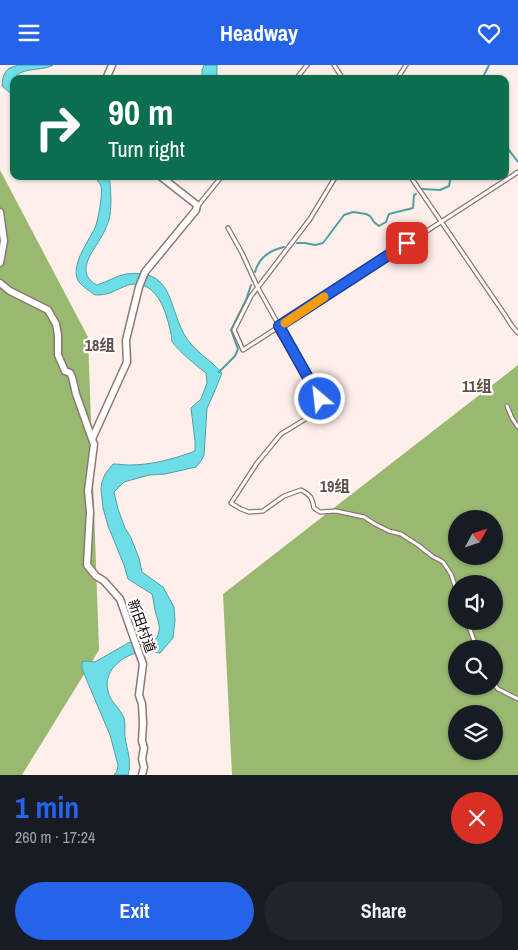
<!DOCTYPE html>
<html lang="en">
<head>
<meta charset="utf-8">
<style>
  body { margin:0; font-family:"Archivo Narrow","Noto Sans SC",sans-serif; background:#20242c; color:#f1f3f6; height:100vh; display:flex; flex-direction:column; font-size:19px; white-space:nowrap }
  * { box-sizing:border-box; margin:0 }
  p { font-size:16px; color:#9ea1a6 }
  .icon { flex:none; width:28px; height:28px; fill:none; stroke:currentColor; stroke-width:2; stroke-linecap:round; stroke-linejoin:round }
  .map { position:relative; height:710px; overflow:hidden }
  .details { display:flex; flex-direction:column; background:#171b24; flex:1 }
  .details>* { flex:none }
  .banner { position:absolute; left:10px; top:10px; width:499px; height:105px; border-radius:10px; box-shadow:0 1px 4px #0004; background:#0b6e4f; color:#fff; overflow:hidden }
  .needle { width:32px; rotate:50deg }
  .buttons { position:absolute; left:448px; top:445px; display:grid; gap:10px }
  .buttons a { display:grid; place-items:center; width:55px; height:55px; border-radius:50%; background:#171b24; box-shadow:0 1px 4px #0004; font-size:25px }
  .pin { position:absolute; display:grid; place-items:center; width:42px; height:42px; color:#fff; margin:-21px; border-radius:10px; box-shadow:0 2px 8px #0006 }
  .me { position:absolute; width:55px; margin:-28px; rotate:332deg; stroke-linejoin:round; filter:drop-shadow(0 0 4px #0008) }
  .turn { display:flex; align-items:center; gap:18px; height:105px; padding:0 15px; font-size:22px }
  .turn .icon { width:65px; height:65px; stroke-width:2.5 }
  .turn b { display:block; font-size:35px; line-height:42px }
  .round { display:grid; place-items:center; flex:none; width:52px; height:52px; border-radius:26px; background:#20242c }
  .overview { display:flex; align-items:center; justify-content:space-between; height:85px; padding:0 15px }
  h1 { font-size:30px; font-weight:700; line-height:38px; color:#2563eb }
  .primary-button { display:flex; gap:10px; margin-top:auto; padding:10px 15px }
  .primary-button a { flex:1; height:58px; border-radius:30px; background:#2563eb; color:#fff; font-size:20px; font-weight:700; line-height:58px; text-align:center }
  .primary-button a+a { background:#20242c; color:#f1f3f6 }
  header { display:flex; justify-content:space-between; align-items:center; height:65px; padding:0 15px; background:#2563eb; color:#fff; font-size:22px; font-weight:700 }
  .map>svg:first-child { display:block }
  .forest { fill:#99b971; fill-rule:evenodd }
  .water { fill:#6ddee8; stroke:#519ea4 }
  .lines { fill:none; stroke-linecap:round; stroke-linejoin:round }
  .stream { stroke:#519ea4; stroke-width:2 }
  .lane-casing { stroke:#8d776f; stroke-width:5.5 }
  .street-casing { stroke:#8d776f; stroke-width:9 }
  .lane { stroke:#fff; stroke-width:3 }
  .street { stroke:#fff; stroke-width:6 }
  .route-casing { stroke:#184099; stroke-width:12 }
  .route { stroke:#2563eb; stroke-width:9 }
  .slow { stroke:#f59e0b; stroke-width:9 }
  .labels { text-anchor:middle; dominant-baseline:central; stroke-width:4.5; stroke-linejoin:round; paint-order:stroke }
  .street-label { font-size:14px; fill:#110907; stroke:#fff }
  .quarter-label { font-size:16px; font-weight:bold; fill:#634f47; stroke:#fff }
</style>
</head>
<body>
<header><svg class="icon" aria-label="menu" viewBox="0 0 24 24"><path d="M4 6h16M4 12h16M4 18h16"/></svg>Headway<svg class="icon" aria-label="heart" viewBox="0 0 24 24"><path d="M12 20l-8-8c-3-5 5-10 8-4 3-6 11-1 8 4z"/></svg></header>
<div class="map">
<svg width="518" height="710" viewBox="0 0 518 710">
  <rect width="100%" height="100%" fill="#ffefea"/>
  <path class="forest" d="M0,105l88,167 11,313 -77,125h-22z
    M518,300v410h-286l-9,-181zM456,454h38v37h-38zM456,519h38v37h-38zM456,584h38v37h-38zM456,649h38v37h-38z"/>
  <path class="water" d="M19,0h34c-12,7 -31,1 -39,14v16l-5,-3 -7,-6c1,-14 4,-18 17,-21z
    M204,0h13v14h-15v-9z
    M95,111h14c2,10 3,34 0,44 -2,5 -4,10 -6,14 -5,10 -18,25 -17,36 0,7 5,12 11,15 10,-3 19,-9 29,-11 47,-6 42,31 58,60 8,16 26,25 38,39l-9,22 -6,13 -3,47 -3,6 -5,6 -31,7 -16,1 -25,7 -10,10 4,17 7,19 6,10 8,20 3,14 21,15 11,20 1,13 -2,18 -13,15c-3,0 -8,-2 -11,-2 -21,0 -47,17 -41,40 2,11 12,17 16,27 2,5 0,13 1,19 2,13 7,25 3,38h-14l3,-4 1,-6 -8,-30 -28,-66v-7l4,-1 9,1 33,-19 10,-4 12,2 7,-3c4,-11 2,-14 -1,-24 -2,-6 -2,-13 -4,-20l-24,-15 -4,-14 -16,-39 -5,-18 -2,-19 1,-7 3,-8 8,-10c6,0 11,1 16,1 23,0 45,-6 66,-14v-10l-4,-33 10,-9 6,-16 -1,-10c-7,-5 -31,-25 -34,-32 -1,-2 0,-5 -1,-7 -4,-19 -12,-50 -36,-50 -10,0 -19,8 -29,10 -3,1 -8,1 -11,1 -5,-4 -12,-8 -16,-13 -10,-15 9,-40 16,-54 3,-8 8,-33 6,-42 -1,-3 -5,-6 -6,-10z"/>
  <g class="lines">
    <path class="stream" d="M482,14l7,-14
      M505,80l13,17
      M422,124l18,1 9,-4 2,-10
      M297,178h8l10,2 8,-2 21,-28 9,-3 13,2 4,2 4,6 5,4 7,-4 3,-8 24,-6 1,-13 2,-1
      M255,207c4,-14 15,-22 29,-25
      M219,307l16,-16 3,-7 -7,-19 15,-30 5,-15"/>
    <g class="lane-casing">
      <path id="lane" d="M334,0l9,14
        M296,14l11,-14
        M397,14l9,-14
        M336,111l-26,43 -48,63 -11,14 -17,34 9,20 275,-178
        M410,111l95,139 7,11 6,7
        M197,142l25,-31
        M228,163l14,25 16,35 62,111 5,7 -3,3 -41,25 -24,29 -26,40 10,6 8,3 14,-1 21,-15 17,-6c10,5 11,8 13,18l6,4 16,-1 28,6 11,7 14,7 12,3 17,11 14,11 11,6 8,12 5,15
        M507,341l5,12 6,9
        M467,556l10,28
        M494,619l4,5 20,10"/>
    </g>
    <g class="street-casing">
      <path id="street" d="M106,14l6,-14
        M0,147l4,29 -4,22
        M0,218l10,8 38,19 8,14 2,11v20l7,16 5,2 2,4 4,17 16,45
        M142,710l2,-8 -2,-8 2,-11 -2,-7 1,-18 -1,-19 -3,-9 4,-31 -23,-65 -16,-18 -8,-5 -9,-11 3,-53 -2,-21 6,-47 -2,-5 35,-77 -1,-22 13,-53 6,-15 51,-62 1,-5 -37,-29"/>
    </g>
    <use href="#lane" class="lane"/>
    <use href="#street" class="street"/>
  </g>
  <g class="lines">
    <g class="route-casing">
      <path id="route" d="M320,334l-41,-73 128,-83"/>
    </g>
    <use href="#route" class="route"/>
    <path class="slow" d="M285,258l39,-26"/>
  </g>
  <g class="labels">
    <g class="street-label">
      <text transform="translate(142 561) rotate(70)">新田村道</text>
    </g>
    <g class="quarter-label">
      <text x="100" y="280">18组</text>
      <text x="477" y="321">11组</text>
      <text x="335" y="421">19组</text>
    </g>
  </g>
</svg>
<div class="buttons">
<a><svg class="needle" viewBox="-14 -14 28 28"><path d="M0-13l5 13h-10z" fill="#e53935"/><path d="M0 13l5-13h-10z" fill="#9ea1a6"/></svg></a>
<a><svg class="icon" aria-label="sound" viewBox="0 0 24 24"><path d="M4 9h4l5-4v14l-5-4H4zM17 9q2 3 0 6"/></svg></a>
<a><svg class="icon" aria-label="search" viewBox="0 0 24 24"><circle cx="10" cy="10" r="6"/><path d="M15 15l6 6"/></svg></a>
<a><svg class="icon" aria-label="layers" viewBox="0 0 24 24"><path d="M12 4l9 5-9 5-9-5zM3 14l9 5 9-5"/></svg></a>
</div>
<div class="pin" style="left:407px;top:178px;background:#d93025"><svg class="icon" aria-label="arrive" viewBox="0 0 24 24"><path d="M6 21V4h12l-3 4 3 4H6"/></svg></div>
<svg class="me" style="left:320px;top:334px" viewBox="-20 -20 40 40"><circle r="17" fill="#2563eb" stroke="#fff" stroke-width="3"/><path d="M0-11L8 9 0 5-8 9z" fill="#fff"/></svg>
<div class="banner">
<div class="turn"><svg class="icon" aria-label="right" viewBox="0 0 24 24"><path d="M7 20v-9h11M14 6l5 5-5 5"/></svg><div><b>90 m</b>Turn right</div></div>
</div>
</div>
<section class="details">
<div class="overview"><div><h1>1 min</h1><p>260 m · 17:24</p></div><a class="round" style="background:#d93025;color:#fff"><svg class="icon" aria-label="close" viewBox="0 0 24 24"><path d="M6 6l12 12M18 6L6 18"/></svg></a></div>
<div class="primary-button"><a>Exit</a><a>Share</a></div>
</section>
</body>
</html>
